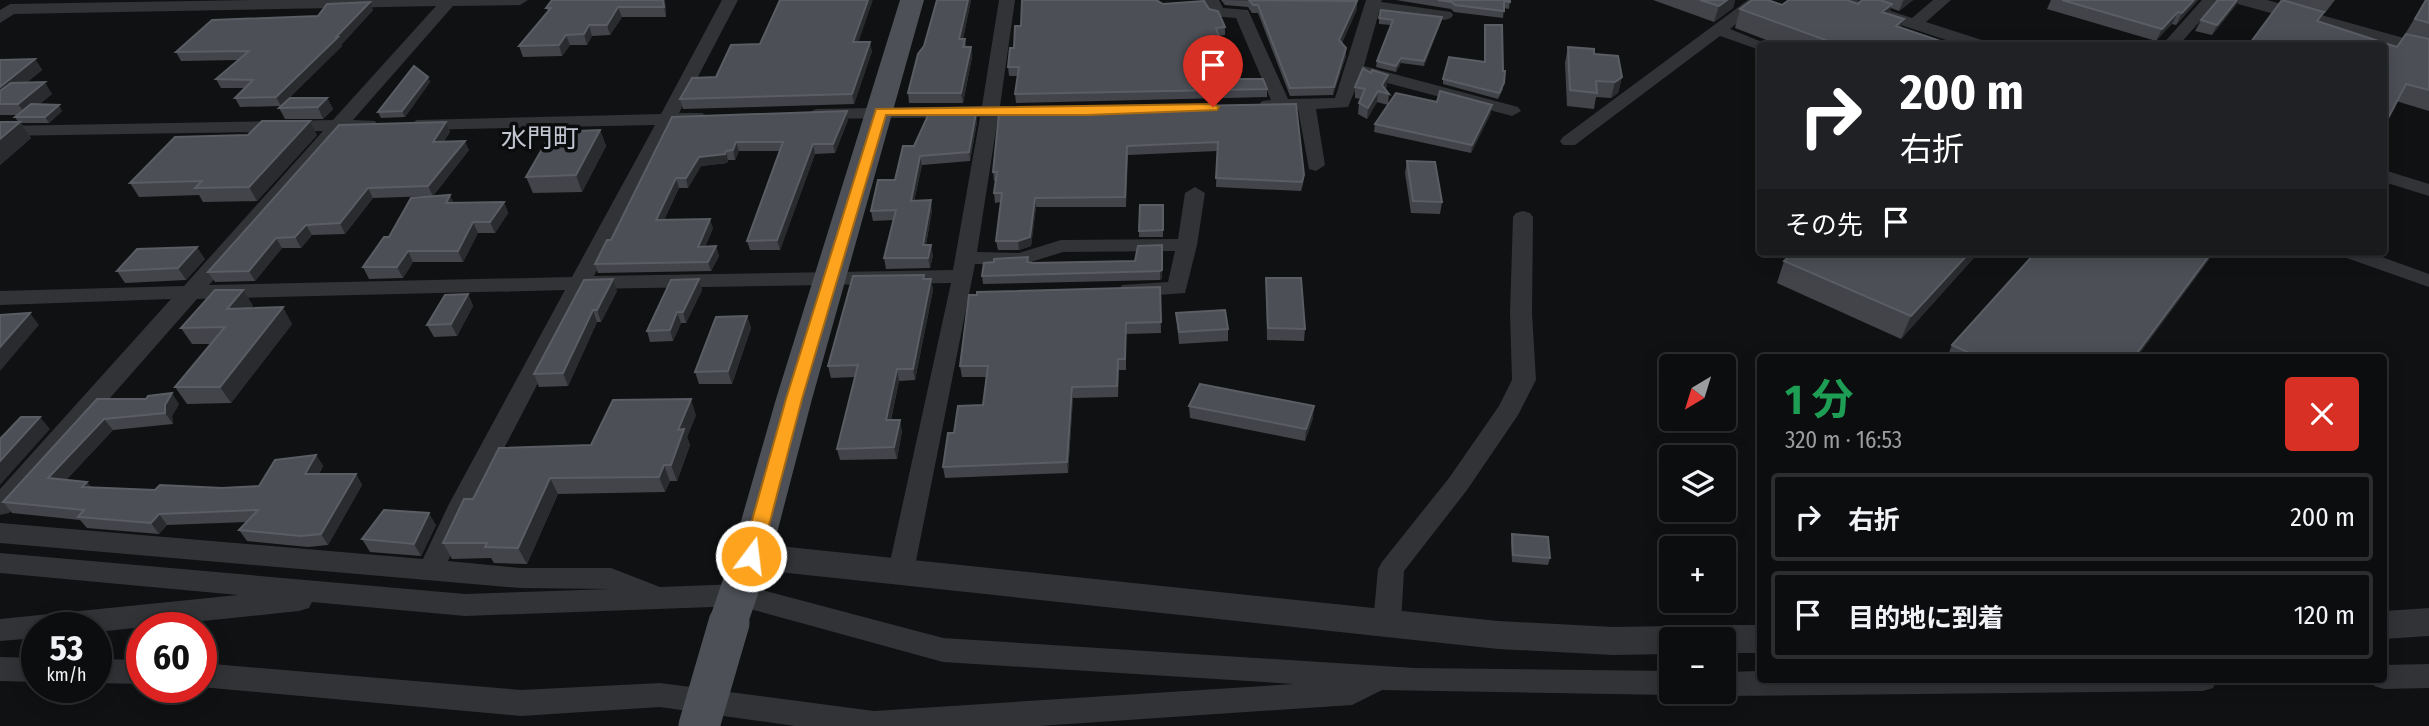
<!DOCTYPE html>
<html lang="ja">
<head>
<meta charset="utf-8">
<style>
  body { margin:0; font-family:"Fira Sans Condensed","Noto Sans JP",sans-serif; background:#151617; color:#f1f3f6; height:100vh; display:flex; flex-direction:column; font-size:26px; white-space:nowrap }
  * { box-sizing:border-box; margin:0 }
  p { font-size:23px; color:#9a9c9e }
  .icon { flex:none; width:38px; height:38px; fill:none; stroke:currentColor; stroke-width:2; stroke-linecap:round; stroke-linejoin:round }
  .map { position:relative; flex:1; overflow:hidden }
  .drawer { position:absolute; left:1757px; top:354px; width:630px; height:329px; display:flex; flex-direction:column; background:#0c0d0e; border-radius:7px; box-shadow:0 4px 18px #0003,0 0 0 2px #2c2d2e }
  .drawer>* { flex:none }
  .hud { position:absolute; left:1757px; top:42px; width:630px; height:214px; border-radius:7px; box-shadow:0 4px 18px #0003,0 0 0 2px #2c2d2e; background:#202124; color:#fff; overflow:hidden }
  .needle { width:46px; rotate:218deg }
  .tools { position:absolute; left:1659px; top:354px; display:grid; gap:14px }
  .tools a { display:grid; place-items:center; width:77px; height:77px; border-radius:7px; background:#0c0d0e; box-shadow:0 4px 18px #0003,0 0 0 2px #2c2d2e; font-size:35px }
  .speed { position:absolute; left:21px; top:612px; display:flex; gap:14px; font-size:35px; font-weight:700; text-align:center }
  .speed>* { display:grid; place-content:center; width:91px; height:91px; border-radius:50%; background:#0c0d0e; box-shadow:0 4px 18px #0003,0 0 0 2px #2c2d2e; line-height:1 }
  .speed small { font-size:18px; font-weight:400 }
  .speed .limit { border:10px solid #d22; background:#fff; color:#111 }
  .pin { position:absolute; display:grid; place-items:center; width:60px; height:60px; color:#fff; margin:-72px -30px; border-radius:50% 50% 50% 0; rotate:-45deg; box-shadow:0 0 7px #0007 }
  .pin .icon { rotate:45deg }
  .me { position:absolute; width:77px; margin:-38px; rotate:15deg; stroke-linejoin:round; filter:drop-shadow(0 0 5px #0008) }
  .turn { display:flex; align-items:center; gap:24px; height:147px; padding:0 28px; font-size:32px }
  .turn .icon { width:91px; height:91px; stroke-width:2.5 }
  .turn b { display:block; font-size:49px; line-height:60px }
  .then { display:flex; align-items:center; height:66px; padding:0 28px; background:#0003; gap:14px; font-size:26px }
  .round { display:grid; place-items:center; flex:none; width:74px; height:74px; border-radius:7px; background:#151617 }
  .summary { display:flex; align-items:center; justify-content:space-between; height:119px; padding:0 28px }
  h1 { font-size:42px; font-weight:700; line-height:52px; color:#1e9e55 }
  ul { padding:0; list-style:none }
  li { display:flex; align-items:center; gap:21px; height:88px; margin:0 14px 10px; padding:0 14px; border:4px solid #2c2d2e; border-radius:7px }
  li div { flex:1 }
  li b { display:block; font-size:26px }
  li em { font-style:normal }
  .map>svg:first-child { display:block }
  .lines { fill:none; stroke-linecap:round; stroke-linejoin:round }
  .minor { fill:#313337; fill-rule:evenodd }
  .tertiary { fill:#313337; fill-rule:evenodd }
  .primary { fill:#4d5056; fill-rule:evenodd }
  .primary-bridge { stroke:#4d5056; stroke-width:41 }
  .wall { fill:#42444a }
  .shaded-wall { fill:#2a2b2f }
  .building { fill:#4c4f55; stroke:#5a5d64; stroke-width:2 }
  .route { fill:#fea31d; stroke:#a56a13; stroke-width:2 }
  .labels { text-anchor:middle; dominant-baseline:central; stroke-width:7; stroke-linejoin:round; paint-order:stroke }
  .quarter-label { font-size:26px; fill:#c2c6d0; stroke:#0b0c0d }
</style>
</head>
<body>
<div class="map">
<svg width="2429" height="726" viewBox="0 0 2429 726">
  <rect width="100%" height="100%" fill="#101112"/>
  <g class="lines">
    <path class="minor" d="M253,0h275l-8,5 -67,1 -100,114 22,1 3,4 -3,4 -31,2 -135,154 363,-8 83,-152 -238,5 -9,-5 9,-5 244,-6 61,-114h16l-59,113h23l9,5 -9,5 -29,1 -79,152 359,-6 27,-153 -164,2 -9,-5 9,-5 166,-3 17,-106h16l-15,106h44l9,5 -9,5 -46,1 -21,135 42,1 42,-13 117,-1 7,-46 10,-6 10,6 -8,52 -12,48 -55,4 -8,-2 -3,-5 3,-5 46,-3 7,-31 -112,1 -42,13 -46,-1 -61,307 -4,7 -9,3 -9,-3 -4,-7 63,-288 -364,6 -112,215 -27,57 72,7h91l49,19 79,-3 204,54 471,30 257,3v20h10l-10,4 -289,-5 -30,15 -313,21h-244l-135,-19 -139,9 -320,-29v-24l320,27 139,-7 214,28 420,-27 -351,-22 -204,-56 -274,10 -153,-14 -3,6 -10,3 -203,21v-4h-59v10l-37,3v-22l238,-24 -238,-22v-20l465,41 145,-5 -90,-1 -520,-45v-20l423,36 26,-55 116,-214 -368,9 -188,214 -9,2v-26l171,-190 -171,6v-14l184,-5 139,-155 -323,5v-10l333,-6 103,-114 -422,8 -14,9v-13l10,-6z
      M1203,0h16l4,8 25,2 40,89 47,-1 31,-98h16l-1,2 70,10 2,3 -2,3 -6,2 -66,-8 -15,54 154,41 3,4 -9,5 -151,-40 -13,31 -32,2 9,56 -9,6 -7,-2 -11,-60h-36l-3,-4 3,-4 9,-1 -35,-82 -25,-2z
      M1748,0h18l-36,29 42,17h-12v4l-40,-14 -145,109h-12l-3,-4 3,-4z
      M1833,0h24l55,18 21,-18h18l-25,22 62,20 2,4h-26l-129,-43z
      M2202,0h17l-41,46h-17z
      M2384,170l45,14v12l-45,-14z
      M1523,211l7,2 3,4 -1,96 4,67 -18,35 -51,75 -63,81 -3,52 -4,8 -10,3 -10,-3 -4,-8 5,-54 4,-7 67,-84 50,-72 13,-26 -2,-67 3,-96 3,-4z
      M2338,252h30l61,22v13l-88,-31z
      M0,657l37,1v24l-37,-1z
      M96,659l46,1v24l-46,-1z
      M2429,664v24l-45,1 -10,-3 -3,-7h13v-14z
      M1760,671v8h457l-4,9 -10,3 -479,5 -11,-5h11v-19z"/>
    <path class="tertiary" d="M2235,0h32l162,45v12l-191,-53z
      M751,543l747,78 115,6 58,-1 12,4 5,9h-17v15l-58,1 -115,-6 -747,-80 -12,-4 -4,-9 4,-9z
      M2429,608v28l-45,3v-28z
      M1724,625h36v28h-36v-14h-17l5,-10z"/>
    <path class="primary" d="M900,0h24l-112,399 -41,157 -27,79 -15,5 -15,-5 -6,-12 23,-67 45,-157z"/>
    <path class="primary-bridge" d="M699,726l30,-103"/>
  </g>
  <path class="wall" d="M665,0l1,17h-44l-12,18 -18,1 -5,9h-17l-8,11 -39,1 -4,-11 29,-35 -2,-3z
    M937,0h34l-8,39h2l1,8h5l1,10 -9,46h-54l-1,-10 16,-47z
    M1221,0l136,1v8l-15,34 4,13 -13,39 -43,1 -32,-83h-6l-4,-6 -23,-2z
    M1396,0h114l-1,9 -5,-1 -1,10 -49,-6 -3,-3z
    M1653,0h82l-2,8 -19,14z
    M1862,0h51l-14,11 -8,-3 -3,6 13,14 54,18h-173l-47,-18 5,-19 42,-4 76,-1z
    M2051,0h147l-22,25 -4,-1 -4,3 -12,14 -109,-32z
    M2285,0h50l-10,13h-2l-5,9 79,25 29,-47h3v111l-33,-10 -12,-55h-136z
    M1163,4l46,5 16,18v8l-6,1 16,43 32,10v8l-251,6 -1,-9 3,-18h-9l-1,-9 13,-41z
    M2236,5l-24,30 -17,-4 6,-11z
    M373,10l-31,34v2l-61,60 -41,1 -5,-9 9,-10h-23l-5,-9 22,-19 -57,1 -5,-9 142,-36z
    M1442,17l-1,5 -17,44 -23,-3 -5,9 -20,-5 1,-6 14,-36 -12,-1v-6z
    M1485,25l18,64 -5,10 -55,-15v-5l41,-17z
    M858,42l14,9 -18,53 -171,5 -3,-10 36,-22z
    M1568,47l26,7 28,23 -4,16 -7,5 -15,-1 -2,12 -27,-3 -2,-43z
    M35,59l7,11 -16,13 26,11 -14,11 24,6 -13,12h-28l10,15 -31,27v-43h18l-3,-5 3,-2h-18v-55z
    M1371,73l16,13 -2,3 4,5 -1,11 -11,-3 -10,17 -9,-5 1,-11 2,-4 -6,-1v-11z
    M428,77l2,5 -25,35 -24,1 -3,-6z
    M327,98l6,11 -10,10h-38l-6,-11z
    M1296,104l8,71 -1,9 -2,7 -85,-4 1,-36 -89,4 -2,52h-90l-5,39 -12,4h-21l-2,-9 5,-39 -6,1 -1,-10 2,-12h-2l-1,-9z
    M847,111l1,9 -13,33 -20,1 -35,96h-30l-3,-9 33,-90h-41l-4,9h-7l-1,3 -26,3 -13,22h-9l-15,32 49,8 -8,19 11,-1 3,10 -8,15 -113,2 -3,-9 16,-24 61,-123z
    M972,113h4l1,9 -7,39 -48,4 -8,36 18,9 -6,35 7,10 -3,13 -44,1 -2,-11 10,-38 -21,1 -2,-10 24,-31 19,-34z
    M1491,113l-20,40 -97,-21 1,-8z
    M446,122l4,10 -6,9 25,9 -36,46 -60,2 -28,36 -33,1 -11,13h-19l-27,33 -40,1 -7,-10z
    M600,130l6,16 -24,46 -49,1 -7,-16z
    M317,135l-60,66 -54,1 -4,-7 -60,2 -9,-14z
    M1407,161l35,41 -2,12 -29,-1 -6,-40z
    M504,202l4,11 -13,20h-17l-15,29h-50l-10,16 -34,1 -6,-12 26,-30 65,-34z
    M1163,205v32h-24v-6z
    M1162,245v33l-2,2 -177,4 -1,-8 12,-14 34,-5 1,5 4,1 102,-2z
    M1979,252l-78,87 -124,-56 7,-22z
    M2210,258l-73,99h-190l5,-12z
    M205,259l-19,21 -61,3 -8,-12z
    M924,275l1,4h6l2,11 -18,90 -16,1 -8,39 11,11 -5,28 -57,1 -3,-11 18,-72 -24,1 -3,-12z
    M1266,278l39,51 -1,12 -37,-1z
    M699,279l3,11 -16,33h-5l-8,18 -23,1 -3,-11z
    M584,280l33,11 -16,31h-4l-29,64 -29,1 -5,-13z
    M1160,287l1,46 -35,1v36h-7l-1,27 -45,1 -5,75 -123,5 -2,-11 11,-34 29,-28 3,-28h-24l-2,-11 17,-71z
    M243,290l10,16 -2,2 41,16 -61,79 -44,1 -12,-17 36,-43h-19l-11,-16z
    M468,294l5,12 -16,30 -23,1 -7,-12z
    M1176,313l52,16v12l-49,3z
    M747,316l4,12 -19,56h-33l-4,-12z
    M97,399l82,5 -7,12 1,8 -60,6 -47,50 26,8 63,2 104,-4 57,-31 7,11 -4,8h37l6,11 -34,60 -20,2 -61,-6 -8,-11 8,-8 -80,3 -8,9 -72,-6 -7,-8 -68,-7 -9,-11z
    M1189,406l124,12 -8,23 -115,-23z
    M696,415l-9,22 3,8 -13,36h-7l-5,11 -107,2 -31,70 -33,-1 -3,-5 -39,1 -9,-16 30,-44 118,-54z
    M436,525l-15,31 -51,-4 -8,-13z
    M1512,534l38,24 -2,7 -36,-3 -1,-21z"/>
  <path class="shaded-wall" d="M663,0h2l1,17 -2,-10z
    M868,0h5l-18,52 -2,-10z
    M968,0h3l-10,49 -2,-10z
    M1727,0h8l-2,8 -19,14 5,-16z
    M1904,0h9l-14,11 4,-10z
    M2194,0h4l-22,25 6,-12z
    M2237,0h2l-3,5 -24,30 5,-10z
    M1357,1v8l-18,40v-9z
    M370,2l3,8 -31,34v2l-61,60 -5,-9 60,-60z
    M1892,4l-7,19 -3,-11z
    M618,7l4,10 -12,18 -3,-10z
    M2178,12l-6,12 -16,17 6,-12z
    M1442,17l-1,5 -17,44v-5z
    M1904,19l-7,19 -1,-12z
    M589,25l3,11 -5,9 -3,-11z
    M566,35l4,10 -8,11 -3,-11z
    M870,42l2,9 -18,53 -2,-10z
    M971,47l1,10 -9,46 -2,-10z
    M1346,48v8l-13,39 1,-8z
    M1401,58v5l-5,9v-6z
    M35,59l7,11 -39,32 -3,-5v-10z
    M1388,75l-1,11 -4,6 -1,-7z
    M428,77l2,5 -25,35 -3,-6z
    M1622,77l-4,16 -7,5 4,-16z
    M45,82l7,12 -26,21 -8,-11z
    M1378,91l-1,11 -10,17 1,-11z
    M327,98l6,11 -10,10 -5,-12z
    M59,105l3,6 -13,12 -4,-6z
    M1492,105l-1,8 -20,40 1,-8z
    M847,111l1,9 -13,33 -2,-9z
    M976,113l1,9 -7,39 -1,-9z
    M310,121l7,14 -60,66 -8,-14z
    M20,122l11,16 -31,27v-26z
    M446,122l4,10 -13,19 -4,-9z
    M600,130l6,16 -24,46 -6,-17z
    M465,141l4,9 -36,46 -5,-10z
    M736,142l3,9 -4,9 -2,-10z
    M813,144l2,10 -35,96 -3,-10z
    M726,151l2,9 -1,3 -26,3 -13,22 -2,-10 13,-21z
    M920,156l2,9 -10,46 -1,-10z
    M676,178l3,10 -20,42 -3,-10z
    M368,188l5,10 -28,36 -5,-11z
    M450,195l5,11 -9,-3z
    M1035,198l1,9 -5,39 -12,4 -1,-9z
    M931,200l1,10 -8,45 -1,-10z
    M504,202l4,11 -13,20 -5,-11z
    M710,219l3,9 -12,28 -3,-9z
    M473,222l5,11 -15,29 -5,-11z
    M306,225l6,10 -11,13 -6,-11z
    M276,238l6,10 -27,33 -6,-10z
    M931,245l2,10 -3,13 -2,-10z
    M716,246l3,10 -8,15 -3,-9z
    M197,247l8,12 -19,21 -8,-12z
    M408,251l5,11 -10,16 -6,-11z
    M1970,252h9l-78,87 10,-23z
    M2212,252h2l-4,6 -73,99h-3z
    M1163,254l-1,24 -2,2v-9z
    M613,279l4,12 -16,31 -4,-12z
    M699,279l3,11 -16,33 -3,-11z
    M931,279l2,11 -18,90 -2,-11z
    M243,290l10,16 -16,19 -10,-16z
    M468,294l5,12 -16,30 -6,-12z
    M283,307l9,17 -61,79 -11,-16z
    M593,310l4,12 -29,64 -5,-13z
    M677,312l4,11 -8,18 -3,-11z
    M30,313l9,12 -39,46v-24z
    M747,316l4,12 -19,56 -4,-13z
    M897,369l2,12 -11,51 -2,-12z
    M1072,387l1,11 -5,75 -1,-11z
    M172,393l7,11 -7,12 1,8 -8,-11v-8z
    M691,399l5,16 -9,22 3,8 -13,36 -6,-16 7,-35z
    M1314,406l-1,12 -8,23 1,-12z
    M40,417l10,12 -50,56v-24z
    M104,419l9,11 -56,59 -9,-11z
    M900,420l2,11 -5,28 -3,-12z
    M316,455l7,11 -11,19 -7,-11z
    M664,465l6,16 -5,11 -6,-15z
    M356,474l6,11 -34,60 -7,-11z
    M550,478l8,16 -31,70 -9,-16z
    M87,482l9,11 -14,-6z
    M429,513l7,12 -15,31 -7,-12z
    M159,514l8,11 -8,9 -8,-11z"/>
  <path class="building" d="M552,0h111l1,7h-46l-11,18h-18l-5,9 -18,1 -7,10 -40,1 32,-38h-5z
    M780,0h88l-15,42h17l-18,52 -172,5 12,-21 24,-1 15,-32 29,-1z
    M937,0h31l-9,39h6l-2,8h8l-10,46h-53l10,-39 6,-8z
    M1022,0h134l7,4 41,-3 5,8 9,2 7,16 -9,1 19,51h28l4,10 -252,5 4,-27h-11l2,-19h4l1,-22h6z
    M1249,0l108,1 -18,39 7,8 -12,39 -44,1 -32,-83h-5z
    M1438,0h72v2l-6,-1v10l-49,-6 -3,-3z
    M1700,0h27l-8,6z
    M1752,0h16l14,5 7,-5h58l11,4 4,-4h18l12,4 -10,8 22,7 -8,7 59,20h-113l-102,-37z
    M2062,0h132l-12,13 -4,-1 -4,4 -12,13z
    M2218,0h19l-20,25 -16,-5z
    M2282,0l42,12 -7,9 80,26 9,-13 23,5v51l-23,-6 -22,42v-80h-136z
    M2426,0h3v23l-14,-4z
    M370,2l-34,35h2l-62,60 -41,1 18,-18 -37,-1 33,-28 -73,1 36,-32 106,-4 9,-12z
    M1381,10l61,7 -18,44 -23,-3 -5,8 -19,-5 16,-41 -14,-2z
    M1485,25h17l1,46h2l-1,12 -5,10 -56,-14 6,-22 36,5z
    M1568,47l26,2v5l24,2 4,21 -7,5 -19,-1 1,12 -27,-3z
    M35,59l-35,28v-27z
    M414,66l14,11 -26,34 -24,1z
    M1363,68l8,5 1,-3 16,5 -6,10 7,9 -11,-3 -10,17 -9,-5 6,-14 -10,-2z
    M45,82l-27,22h-18v-13l11,-8z
    M1440,91l52,14 -20,40 -97,-21 21,-31 41,9z
    M290,98h37l-9,9 -39,1z
    M31,104l28,1 -14,12h-30z
    M1296,104l8,71 -2,7 -86,-4 2,-36 -91,4 -2,51 -90,1 -5,39 -12,4h-22l6,-48h-8l3,-21h-4l6,-59h14v-4z
    M931,109h41l-1,4h5l-7,39 -49,4 -9,45 20,-1 -8,45h8l-3,13h-44l12,-48 -25,1 7,-31h17l8,-34h11z
    M847,111l-14,33h-20l-36,96 -30,1 36,-99h-47l-3,8 -7,1 -1,3 -26,3 -13,21h-10l-20,42 54,-1 -12,28 18,-1 -8,16 -113,2 12,-24h4l61,-123z
    M262,121h48l-61,66 -54,1 7,-7 -72,2 45,-46 73,-2z
    M0,122h20l-20,17z
    M446,122l-13,20 32,-1 -37,45 -60,2 -28,35 -34,2 -11,12 -19,1 -27,33 -41,1 131,-147z
    M600,130l-24,45 -50,2 26,-45z
    M1407,161l28,1 7,40 -29,-1z
    M450,195l-4,8 58,-1 -14,20h-17l-15,29h-50l-11,16h-34l21,-30h5l22,-39z
    M1140,205h23v25l-24,1z
    M1162,245v25l-2,1 -178,5 2,-13 10,-1v-3l34,-2 -1,5 6,1 102,-2 3,-15z
    M197,247l-19,21 -61,3 20,-22z
    M1794,252h176l-59,64 -127,-55z
    M2036,252h176l-78,105h-156l-26,-12z
    M924,275l-1,4h8l-18,90h-16l-11,51h14l-6,27 -57,2 21,-84 -30,1 25,-90z
    M1266,278h35l4,51 -37,-1z
    M613,279l-16,31h-4l-30,63 -29,1 50,-94z
    M699,279l-16,33h-6l-7,18 -23,1 24,-51z
    M1160,287l1,35 -35,1 -1,36h-7l-1,27 -45,1 -5,75 -124,5 5,-34h6l4,-27 25,-1 5,-39h-28l9,-71h8v-3z
    M215,290h28l-16,19 56,-2 -63,80h-45l50,-60 -44,1z
    M468,294l-17,30 -24,1 18,-30z
    M1225,310l3,19 -49,3 -3,-19z
    M30,313l-30,34v-32z
    M747,316l-19,55 -33,1 21,-55z
    M1200,384l114,22 -8,23 -117,-23z
    M172,393l-7,12v8l-61,6 -56,59 39,4 -5,5 73,3 5,-5 62,3 37,-2 16,-26 41,-5 -11,19h51l-35,60 -20,2 -62,-6 19,-20 -99,4 -8,9 -73,-6 6,-7 -81,-8 94,-103h49l2,-3z
    M691,399l-13,31 6,-1 -13,36h-7l-5,12 -109,1 -32,70 -33,-1 2,-4h-44l21,-44h9l26,-51 92,-3 22,-45z
    M21,417h19l-40,44v-22z
    M384,510l45,3 -15,31 -52,-5z
    M1512,534l36,3 2,21 -37,-3z"/>
  <path class="route" d="M1213,104l6,3 -2,3 -130,5h-201l-84,284 -41,157 -3,5h-13l-3,-5 44,-157 90,-290z"/>
  <g class="labels">
    <g class="quarter-label">
      <text x="540" y="138">水門町</text>
    </g>
  </g>
</svg>
<div class="tools">
<a><svg class="needle" viewBox="-14 -14 28 28"><path d="M0-13l5 13h-10z" fill="#e53935"/><path d="M0 13l5-13h-10z" fill="#9a9c9e"/></svg></a>
<a><svg class="icon" aria-label="layers" viewBox="0 0 24 24"><path d="M12 4l9 5-9 5-9-5zM3 14l9 5 9-5"/></svg></a>
<a>+</a>
<a>−</a>
</div>
<div class="speed"><div>53<small>km/h</small></div><div class="limit">60</div></div>
<div class="pin" style="left:1213px;top:107px;background:#d93025"><svg class="icon" aria-label="arrive" viewBox="0 0 24 24"><path d="M6 21V4h12l-3 4 3 4H6"/></svg></div>
<svg class="me" style="left:751px;top:556px" viewBox="-20 -20 40 40"><circle r="17" fill="#fea31d" stroke="#fff" stroke-width="3"/><path d="M0-11L8 9 0 5-8 9z" fill="#fff"/></svg>
<div class="hud">
<div class="turn"><svg class="icon" aria-label="right" viewBox="0 0 24 24"><path d="M7 20v-9h11M14 6l5 5-5 5"/></svg><div><b>200 m</b>右折</div></div>
<div class="then">その先<svg class="icon" aria-label="arrive" viewBox="0 0 24 24"><path d="M6 21V4h12l-3 4 3 4H6"/></svg></div>
</div>
<section class="drawer">
<div class="summary"><div><h1>1 分</h1><p>320 m · 16:53</p></div><a class="round" style="background:#d93025;color:#fff"><svg class="icon" aria-label="close" viewBox="0 0 24 24"><path d="M6 6l12 12M18 6L6 18"/></svg></a></div>
<ul>
<li><svg class="icon" aria-label="right" viewBox="0 0 24 24"><path d="M7 20v-9h11M14 6l5 5-5 5"/></svg><div><b>右折</b></div><em>200 m</em></li>
<li><svg class="icon" aria-label="arrive" viewBox="0 0 24 24"><path d="M6 21V4h12l-3 4 3 4H6"/></svg><div><b>目的地に到着</b></div><em>120 m</em></li>
</ul>
</section>
</div>
</body>
</html>
